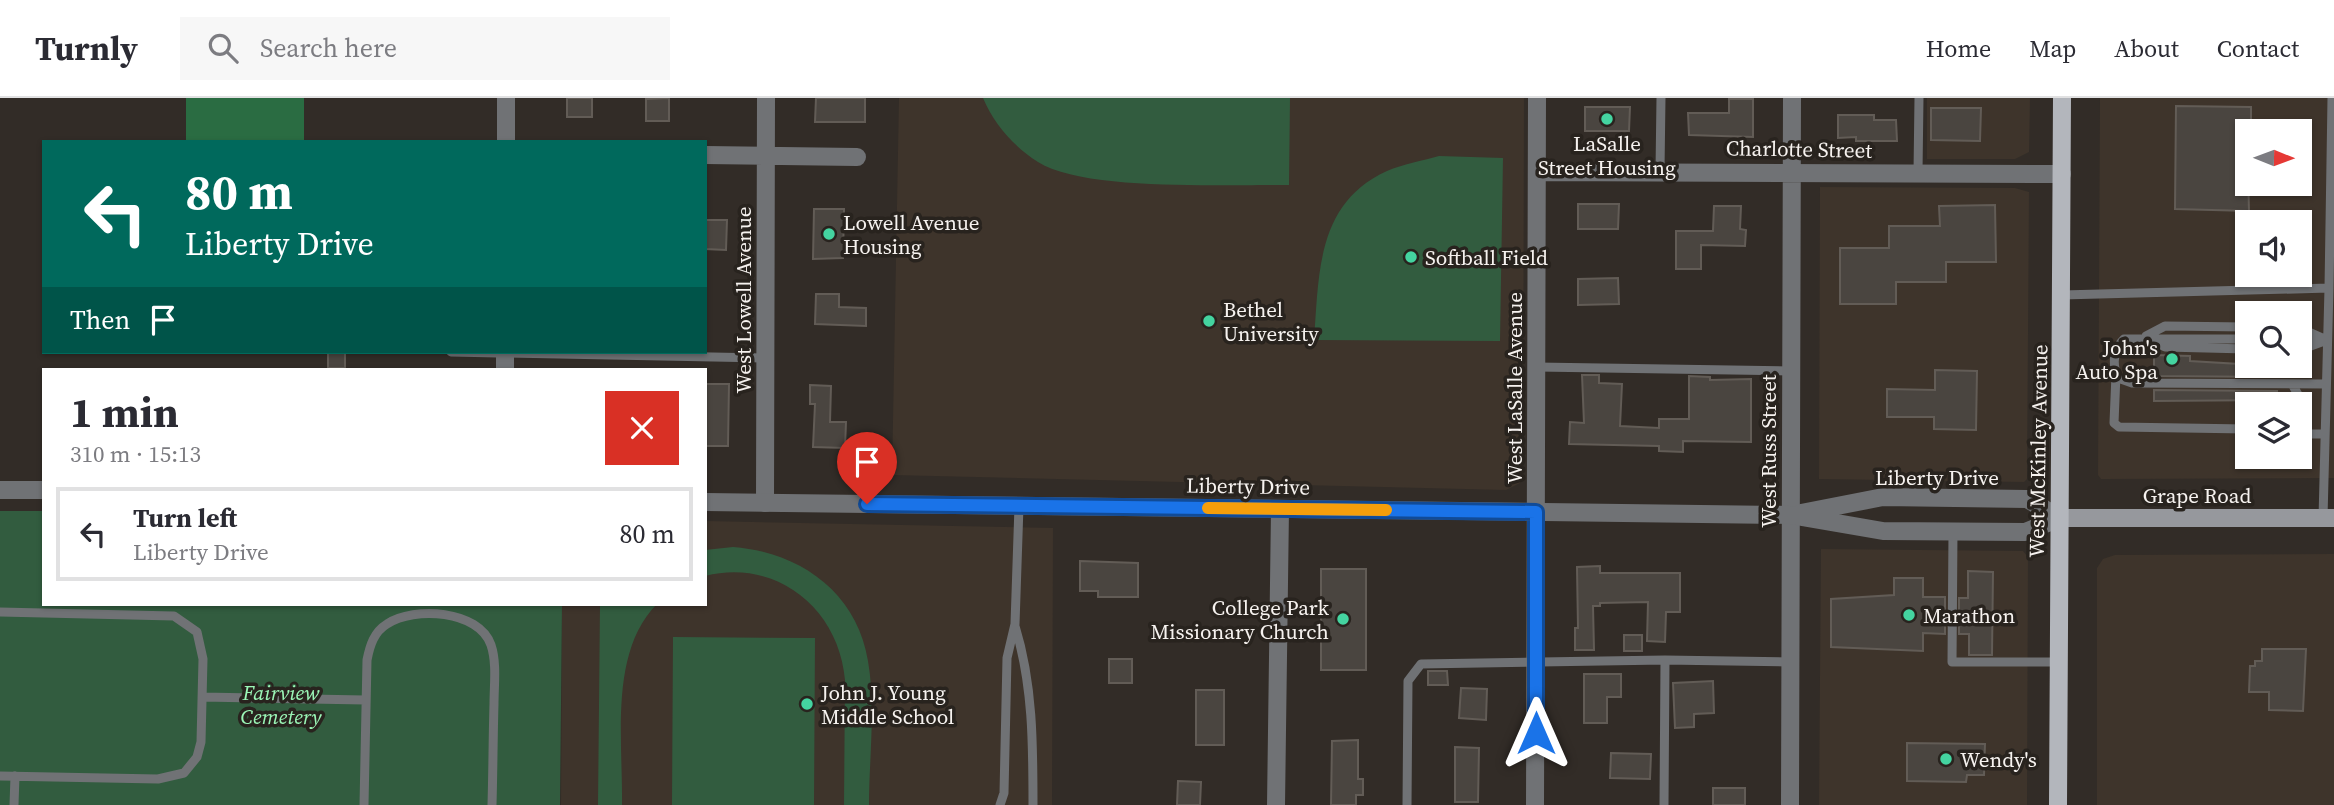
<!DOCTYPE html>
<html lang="en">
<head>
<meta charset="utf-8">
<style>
  body { margin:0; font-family:"Source Serif 4",serif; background:#f7f7f7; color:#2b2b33; height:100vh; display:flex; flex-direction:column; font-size:26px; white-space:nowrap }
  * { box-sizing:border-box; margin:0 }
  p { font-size:23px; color:#7c7c81 }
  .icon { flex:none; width:38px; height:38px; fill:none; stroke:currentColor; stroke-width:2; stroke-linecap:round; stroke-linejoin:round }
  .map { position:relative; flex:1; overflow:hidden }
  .sheet { position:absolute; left:42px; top:270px; width:665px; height:238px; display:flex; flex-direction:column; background:#fff; border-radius:0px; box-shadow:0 2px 5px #0004 }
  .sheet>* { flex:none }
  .top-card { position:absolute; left:42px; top:42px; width:665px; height:214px; border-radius:0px; box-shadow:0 2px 5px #0004; background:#00695c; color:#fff; overflow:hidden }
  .needle { width:46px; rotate:91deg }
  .fabs { position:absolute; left:2235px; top:21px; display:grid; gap:14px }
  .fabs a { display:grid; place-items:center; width:77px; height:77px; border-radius:0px; background:#fff; box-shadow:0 2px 5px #0004; font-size:35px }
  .pin { position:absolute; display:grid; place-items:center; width:60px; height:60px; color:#fff; margin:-72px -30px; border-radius:50% 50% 50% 0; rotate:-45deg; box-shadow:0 0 7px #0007 }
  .pin .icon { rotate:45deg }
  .me { position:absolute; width:77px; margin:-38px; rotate:0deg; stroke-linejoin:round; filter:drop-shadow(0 0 5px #0008) }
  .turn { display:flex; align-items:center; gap:24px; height:147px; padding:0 28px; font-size:32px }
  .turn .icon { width:91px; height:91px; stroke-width:2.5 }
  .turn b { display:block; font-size:49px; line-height:60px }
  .then { display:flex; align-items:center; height:66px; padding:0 28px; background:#0003; gap:14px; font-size:26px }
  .round { display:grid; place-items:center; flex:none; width:74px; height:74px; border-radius:0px; background:#f7f7f7 }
  .overview { display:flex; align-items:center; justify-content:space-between; height:119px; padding:0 28px }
  h1 { font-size:42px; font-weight:700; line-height:52px }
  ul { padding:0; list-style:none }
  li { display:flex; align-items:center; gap:21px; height:94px; margin:0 14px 10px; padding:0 14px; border:4px solid #e1e1e2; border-radius:0px }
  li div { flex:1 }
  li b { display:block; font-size:26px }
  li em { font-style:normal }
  header { display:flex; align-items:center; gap:42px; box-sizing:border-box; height:98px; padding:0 35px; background:#fff; border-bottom:2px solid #e1e1e2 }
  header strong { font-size:33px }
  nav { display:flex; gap:38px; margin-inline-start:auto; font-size:24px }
  .search { width:490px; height:63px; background:#f7f7f7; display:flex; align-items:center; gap:18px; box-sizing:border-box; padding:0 24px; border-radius:0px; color:#7c7c81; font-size:26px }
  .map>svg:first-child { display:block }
  .built { fill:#3e342b; fill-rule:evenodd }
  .green { fill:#325c3f }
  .forest { fill:#2a6c42 }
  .building { fill:#4a4540; stroke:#625c56; stroke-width:2 }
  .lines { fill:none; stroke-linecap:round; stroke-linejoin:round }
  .service { stroke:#707275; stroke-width:9 }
  .minor { stroke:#707275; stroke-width:18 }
  .tertiary { stroke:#707275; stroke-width:18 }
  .secondary { stroke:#96989d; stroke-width:18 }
  .primary { stroke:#b3b6bc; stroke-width:18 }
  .route-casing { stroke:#114b97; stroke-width:18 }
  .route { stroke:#1a73e8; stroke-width:12 }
  .slow { stroke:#f59e0b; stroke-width:12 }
  .poi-dot { fill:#44d4a0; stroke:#28231e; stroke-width:2.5 }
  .labels { text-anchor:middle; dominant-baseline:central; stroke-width:7; stroke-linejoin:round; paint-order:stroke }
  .poi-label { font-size:21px; fill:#f6f2ef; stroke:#28231e; text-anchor:start }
  .street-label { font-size:21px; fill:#f6f2ef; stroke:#28231e }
  .park-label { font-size:21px; font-style:italic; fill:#9bf7b7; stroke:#28231e }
</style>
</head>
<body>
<header>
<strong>Turnly</strong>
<div class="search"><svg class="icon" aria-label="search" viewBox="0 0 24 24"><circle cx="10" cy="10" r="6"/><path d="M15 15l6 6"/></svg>Search here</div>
<nav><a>Home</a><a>Map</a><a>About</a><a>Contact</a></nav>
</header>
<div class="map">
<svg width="2334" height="707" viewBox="0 0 2334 707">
  <rect width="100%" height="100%" fill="#322c27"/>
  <path class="built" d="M899,0h625l-1,369 -3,16 -14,7 -614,-15z
    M1927,0h103l-1,54 -14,7h-88z
    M2100,0h234v380l-233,1 -3,-4zM2247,33h53v53h-53zM2247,124h53v53h-53zM2247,215h53v53h-53zM2247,306h53v53h-53z
    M1820,89l195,1 14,4 -2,287 -3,3 -205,-3z
    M705,423l348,7 -1,277h-491l1,-201h143z
    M1821,451l202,2 5,6 -1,248h-208z
    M2334,456v251h-237v-237l6,-9 12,-4z"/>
  <path class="green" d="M983,0h307l-1,87c-60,-1 -203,7 -251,-23 -24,-15 -44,-38 -55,-64z
    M1439,58l64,2 -3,183 -186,-1c5,-65 2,-137 73,-169 16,-7 35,-10 52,-15z
    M0,413h44v93h518l-2,201h-560z
    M733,449c66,5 124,45 135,114 8,46 1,97 1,144h-25l1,-125c-6,-71 -68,-122 -140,-104v-26z
    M600,506h57c-48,48 -34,137 -35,201h-24z
    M673,539l142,1 -1,167h-142z"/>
  <path class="forest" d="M186,0h118v44h-118z"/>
  <path class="building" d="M567,0h25v19h-25z
    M669,0v23h-23v-22z
    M816,0h49v24h-50z
    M1729,1h24v38l-64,-2 -1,-22h41z
    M2176,8l75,1v24h-4l2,80 -74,-2z
    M1585,9h45l-1,24h-44z
    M1931,10h50l-1,33 -49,-1z
    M1838,17h36v5h22l1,21h-41v-4l-18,1z
    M1578,106h41l-1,25h-40z
    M1995,107l1,57h-50v20h-50v22h-56v-56h49v-22h51l-1,-20z
    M1714,108h27l-1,23 6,1 -1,16 -44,-1v24h-25v-38h37z
    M814,111h30l-1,49 -30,1z
    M705,122h22l-1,30 -21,-1z
    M1618,180l1,26 -41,1v-26z
    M816,196h23v13l27,1v18l-51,-2z
    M328,254h17v16h-17z
    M2154,257l36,1v5l83,5 -1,7h6v4l-124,-1z
    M1935,272l42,1 -1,59 -42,-1v-12h-47v-28l48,1z
    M1582,277h17v8l23,1 -2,42 39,2v-9h30v-43l21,1v3l41,-1v63l-68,-1v11l-24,-1v-5l-90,-2 1,-22 14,1z
    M705,286h24l-1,62h-23z
    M810,287l21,1 -1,36h16l-1,26 -32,-1 2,-43h-5z
    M2154,292l123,1v9l-123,1z
    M1080,463l58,2v34h-40v-6h-18z
    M1600,468v7h80v39h-14l-1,30 -18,-1 1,-39 -48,1v3h-7l1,44h-19v-22h3l-1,-61z
    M1321,471h45v101h-45z
    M1968,473l25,1 -1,83h-23v-21h-10v-36h9z
    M1894,480h29v19h22v37l-22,-1v18l-92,-4v-48l63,-4z
    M1624,537h18v16h-18z
    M2262,551h44l-3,62 -34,-1v-18h-20l1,-26h5v-5h7z
    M1109,561h23v24h-23z
    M1428,573h19l1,14h-20z
    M1584,576h37v23h-14v26h-23z
    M1713,583l1,32 -20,1v13l-19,1 -2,-45z
    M1461,590l26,1 -1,31 -27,-2z
    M1196,592h28v55h-28z
    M1358,642v39h5v16h-7v10h-25l1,-64z
    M1907,645l78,1 -1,31h-17l-1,7 -59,-1z
    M1455,649l24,1 -1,54h-23z
    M1611,655l40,1 -1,25 -40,-1z
    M1178,683l23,1 -1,23h-23z
    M1713,690h32v17h-32z"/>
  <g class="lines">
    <path class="service" d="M1660,72l1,-72
      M1918,74l1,-74
      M2062,197l267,-7 3,-190
      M2300,230l27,12
      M2146,238l19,-10 82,1
      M2148,241l17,8 82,2
      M2247,241h-123c-11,11 -12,25 -6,39l14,5 194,1
      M2300,241l21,1
      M2300,252l27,-10
      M451,254l314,6
      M1537,269l254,4
      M2116,276l-2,49 5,4 128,2
      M2292,286l8,14v10
      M2300,336h25
      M2323,420l6,-230
      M1953,434l-1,130h107
      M0,514l174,4 23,16 6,27 -2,83 -4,15 -13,16 -26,6 -158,-3
      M1015,528c18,58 18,119 18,179
      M202,599l163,3
      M14,707l1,-29
      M364,707l3,-145c3,-15 7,-28 20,-36 27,-18 92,-14 104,21 6,18 3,40 3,59 -1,33 -1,67 -2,101
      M1000,707l4,-12 3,-135 8,-34 4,-118
      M1407,707l1,-124 13,-17 244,-4 125,2
      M1664,707l1,-145"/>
    <path class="minor" d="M506,44v-44
      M705,57l152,2
      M1537,74l525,2
      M505,254v17
      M765,405l1,-405
      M1276,707l4,-296
      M1535,707l2,-707
      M1790,707l2,-707"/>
    <path class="tertiary" d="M0,392h44
      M705,404l1085,13 93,16 142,1 35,-14
      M1801,415l82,-16 144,2 33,19"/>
    <path class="secondary" d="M2060,420h274"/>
    <path class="primary" d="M2058,707l4,-707"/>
  </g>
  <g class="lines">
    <g class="route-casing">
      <path id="route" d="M867,406l669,8v221"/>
    </g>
    <use href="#route" class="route"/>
    <path class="slow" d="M1208,410l178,2"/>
  </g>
  <g class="poi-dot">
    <circle cx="1607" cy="21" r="7"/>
    <circle cx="829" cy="136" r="7"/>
    <circle cx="1411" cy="159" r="7"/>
    <circle cx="1209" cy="223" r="7"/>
    <circle cx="2172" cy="261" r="7"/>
    <circle cx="1909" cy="517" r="7"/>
    <circle cx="1343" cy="521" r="7"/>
    <circle cx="807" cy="606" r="7"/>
    <circle cx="1946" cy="661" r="7"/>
  </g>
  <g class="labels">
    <g class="poi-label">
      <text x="1607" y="45" text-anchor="middle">LaSalle<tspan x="1607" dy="24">Street Housing</tspan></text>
      <text x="843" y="124">Lowell Avenue<tspan x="843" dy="24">Housing</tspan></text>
      <text x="1425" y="159">Softball Field</text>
      <text x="1223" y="211">Bethel<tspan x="1223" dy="24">University</tspan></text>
      <text x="2158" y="249" text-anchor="end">John's<tspan x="2158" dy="24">Auto Spa</tspan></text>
      <text x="1329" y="509" text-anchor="end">College Park<tspan x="1329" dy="24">Missionary Church</tspan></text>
      <text x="1923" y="517">Marathon</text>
      <text x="821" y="594">John J. Young<tspan x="821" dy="24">Middle School</tspan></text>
      <text x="1960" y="661">Wendy's</text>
    </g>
    <g class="street-label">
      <text transform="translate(1799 51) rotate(1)">Charlotte Street</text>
      <text transform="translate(743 202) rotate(-90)">West Lowell Avenue</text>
      <text transform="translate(1514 290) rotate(-90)">West LaSalle Avenue</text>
      <text transform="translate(1768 353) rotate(-90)">West Russ Street</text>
      <text transform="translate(2038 353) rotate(-89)">West McKinley Avenue</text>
      <text x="1937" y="379">Liberty Drive</text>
      <text transform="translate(1248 388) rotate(1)">Liberty Drive</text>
      <text x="2197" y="397">Grape Road</text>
    </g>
    <g class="park-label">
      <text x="281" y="594">Fairview<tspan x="281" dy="24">Cemetery</tspan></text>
    </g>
  </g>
</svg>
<div class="fabs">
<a><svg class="needle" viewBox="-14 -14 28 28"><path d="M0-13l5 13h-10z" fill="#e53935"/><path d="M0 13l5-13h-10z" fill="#7c7c81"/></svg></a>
<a><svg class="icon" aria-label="sound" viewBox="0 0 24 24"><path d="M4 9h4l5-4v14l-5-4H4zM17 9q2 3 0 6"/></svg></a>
<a><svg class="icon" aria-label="search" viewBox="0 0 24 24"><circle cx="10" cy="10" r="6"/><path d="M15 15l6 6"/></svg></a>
<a><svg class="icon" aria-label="layers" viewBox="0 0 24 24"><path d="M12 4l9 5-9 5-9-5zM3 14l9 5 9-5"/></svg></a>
</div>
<div class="pin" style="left:867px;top:406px;background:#d93025"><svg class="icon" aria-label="arrive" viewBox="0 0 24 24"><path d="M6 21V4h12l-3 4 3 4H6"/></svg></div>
<svg class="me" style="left:1536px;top:635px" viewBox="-20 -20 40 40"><path d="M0-17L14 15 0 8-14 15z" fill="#1a73e8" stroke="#fff" stroke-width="4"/></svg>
<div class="top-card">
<div class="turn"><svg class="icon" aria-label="left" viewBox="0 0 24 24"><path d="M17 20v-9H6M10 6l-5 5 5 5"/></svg><div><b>80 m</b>Liberty Drive</div></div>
<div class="then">Then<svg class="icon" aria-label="arrive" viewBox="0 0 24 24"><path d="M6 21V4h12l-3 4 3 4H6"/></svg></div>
</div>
<section class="sheet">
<div class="overview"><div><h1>1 min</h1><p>310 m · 15:13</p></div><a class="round" style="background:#d93025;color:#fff"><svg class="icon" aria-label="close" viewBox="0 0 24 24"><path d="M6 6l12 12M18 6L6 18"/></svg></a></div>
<ul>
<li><svg class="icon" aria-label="left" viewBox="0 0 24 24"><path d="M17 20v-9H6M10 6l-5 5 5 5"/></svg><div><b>Turn left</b><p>Liberty Drive</p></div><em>80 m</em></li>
</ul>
</section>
</div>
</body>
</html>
